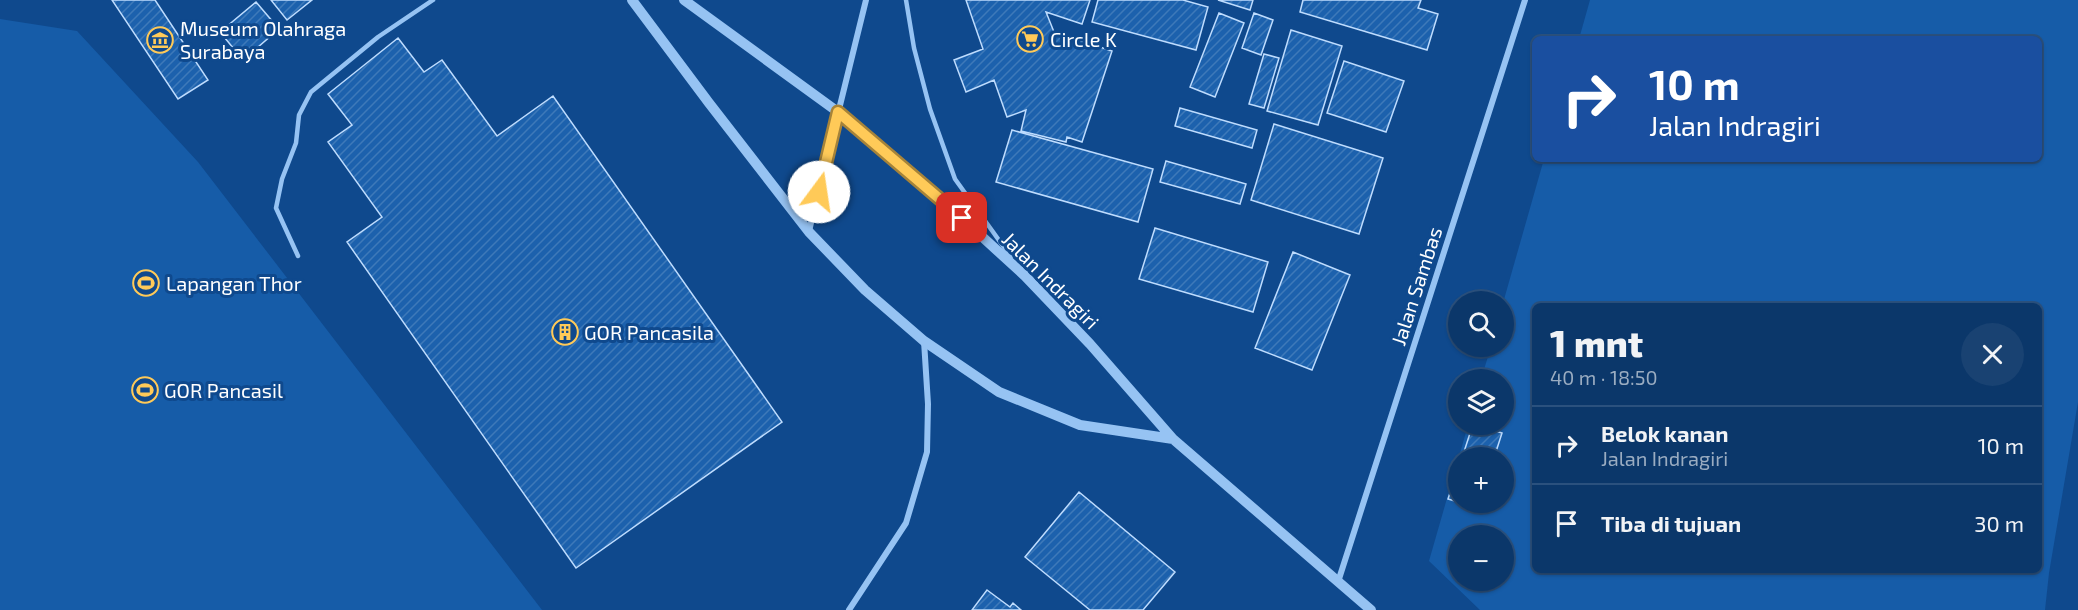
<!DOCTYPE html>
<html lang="id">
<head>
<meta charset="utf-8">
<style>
  body { margin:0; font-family:"Exo 2",sans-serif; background:#194272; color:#f1f3f6; height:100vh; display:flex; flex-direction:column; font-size:22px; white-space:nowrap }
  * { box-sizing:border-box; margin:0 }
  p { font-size:20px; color:#9aacc1 }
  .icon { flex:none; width:33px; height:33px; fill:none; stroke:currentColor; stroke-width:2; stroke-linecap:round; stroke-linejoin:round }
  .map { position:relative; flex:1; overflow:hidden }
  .panel { position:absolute; left:1532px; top:303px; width:510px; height:270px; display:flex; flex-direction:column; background:#0b376a; border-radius:9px; box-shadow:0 2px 4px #0004,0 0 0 2px #2b517e }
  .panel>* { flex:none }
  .guide { position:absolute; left:1532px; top:36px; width:510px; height:126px; border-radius:9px; box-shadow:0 2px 4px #0004,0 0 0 2px #2b517e; background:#1a4fa0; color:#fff; overflow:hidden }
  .controls { position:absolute; left:1448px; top:291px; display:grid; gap:12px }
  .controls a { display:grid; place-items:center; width:66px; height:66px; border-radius:50%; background:#0b376a; box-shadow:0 2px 4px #0004,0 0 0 2px #2b517e; font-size:30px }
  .pin { position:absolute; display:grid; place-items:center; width:51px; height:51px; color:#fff; margin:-26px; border-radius:12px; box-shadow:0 3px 9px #0006 }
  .me { position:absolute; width:66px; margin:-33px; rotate:14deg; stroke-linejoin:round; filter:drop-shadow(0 0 4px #0008) }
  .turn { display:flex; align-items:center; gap:21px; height:126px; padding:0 18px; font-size:27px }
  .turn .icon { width:78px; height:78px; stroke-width:2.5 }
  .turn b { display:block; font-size:42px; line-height:51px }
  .round { display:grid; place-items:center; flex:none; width:63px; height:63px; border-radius:32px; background:#194272 }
  .summary { display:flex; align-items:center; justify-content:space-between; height:102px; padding:0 18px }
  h1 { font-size:36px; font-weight:800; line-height:45px }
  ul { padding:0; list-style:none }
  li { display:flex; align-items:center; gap:18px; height:78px; padding:0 18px; border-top:2px solid #2b517e }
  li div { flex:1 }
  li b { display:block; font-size:22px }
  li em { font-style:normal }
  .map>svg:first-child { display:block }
  .grass { fill:#165ca8; fill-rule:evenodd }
  .building { fill:url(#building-hatch); stroke:#bedcfe; stroke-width:1.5 }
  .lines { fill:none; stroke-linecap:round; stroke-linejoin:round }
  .service { stroke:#96c3f3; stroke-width:4.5 }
  .minor { stroke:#96c3f3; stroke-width:6 }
  .tertiary { stroke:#96c3f3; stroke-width:10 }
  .route-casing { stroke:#a68339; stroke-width:15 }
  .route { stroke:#ffca58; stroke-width:10 }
  .labels { text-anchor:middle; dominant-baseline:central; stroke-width:6; stroke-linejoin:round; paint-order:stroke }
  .poi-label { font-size:20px; fill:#fff; stroke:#0f498d; text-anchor:start }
  .street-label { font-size:20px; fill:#fff; stroke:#0f498d }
</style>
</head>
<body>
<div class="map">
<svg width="2078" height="610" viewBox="0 0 2078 610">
  <defs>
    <pattern id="building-hatch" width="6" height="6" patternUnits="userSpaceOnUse" patternTransform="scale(1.5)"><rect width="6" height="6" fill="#1c61ad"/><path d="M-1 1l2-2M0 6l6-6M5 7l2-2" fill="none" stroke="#3e79b9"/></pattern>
  </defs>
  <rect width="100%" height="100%" fill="#0f498d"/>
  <path class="grass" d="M1590,0h488v402l-29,171 -4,37h-565l-51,-49 29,-101v42h45v-44l-44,-1 9,-32 35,-1v-44l-22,-1 10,-32 12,-1v-43l41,-144h494v-120h-459zM1534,306h504v264h-504zM1458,536h45v44h-45z
    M0,19l77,12 121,131 344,448h-542z"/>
  <path class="building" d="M112,0h43l53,80 -30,19z
    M271,0h41l-25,20z
    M966,0h124l-8,24 -36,-12 8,20 58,19 -30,91 -15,-5 -1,5 -45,-11 5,-21 -19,7 -13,-37 -28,12 -12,-32 29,-11z
    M1098,0h85l25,7 -12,43 -104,-28z
    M1218,0h35l-3,10z
    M1303,0h118l-3,8 20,6 -11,36 -127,-38z
    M256,2l23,27 -36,31 -23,-28z
    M1219,13l25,10 -29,74 -25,-10z
    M1254,13l19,7 -12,35 -19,-7z
    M1291,30l51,16 -24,79 -51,-14z
    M398,38l26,34 18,-12 55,76 56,-40 229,326 -206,146 -229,-326 35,-25 -54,-75 24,-17 -24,-31z
    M1264,54l15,4 -15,50 -15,-4z
    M1344,61l60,20 -18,51 -59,-19z
    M1180,108l77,22 -5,18 -77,-22z
    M1274,124l109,34 -24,76 -108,-34z
    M1012,130l141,39 -15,53 -142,-40z
    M1166,161l80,23 -6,20 -80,-22z
    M1155,228l113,34 -15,50 -114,-33z
    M1293,252l57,23 -38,95 -57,-22z
    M1473,424l29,9 -8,25h-32z
    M1458,469v33l-10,-3z
    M1079,492l96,80 -32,38h-53l-65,-53z
    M1460,502h20l-2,6z
    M987,590l23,17 3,-4 8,7h-49z"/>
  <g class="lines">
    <path class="service" d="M906,0l8,48 16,61 25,70 56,78
      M298,256l-22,-48 6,-29 14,-36 3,-28 12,-23 67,-55 55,-37"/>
    <path class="minor" d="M809,231l57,-231
      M1338,582l187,-582
      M849,610l57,-87 21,-71 1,-48 -4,-63"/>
    <path class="tertiary" d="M632,0l77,103 100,129 56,58 59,51 75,51 81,33 93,14
      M684,0l154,112 92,77 95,87 65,68 83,95 198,171"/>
  </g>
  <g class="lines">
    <g class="route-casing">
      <path id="route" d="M819,192l19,-80 124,106"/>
    </g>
    <use href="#route" class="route"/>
  </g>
  <defs>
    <g id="supermarket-ring" transform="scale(1.35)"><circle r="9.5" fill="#0f498d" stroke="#ffca58" stroke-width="1.5"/><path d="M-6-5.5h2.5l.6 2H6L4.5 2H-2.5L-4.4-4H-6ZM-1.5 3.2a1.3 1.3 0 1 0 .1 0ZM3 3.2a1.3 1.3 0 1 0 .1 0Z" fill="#ffca58"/></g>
    <g id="museum-ring" transform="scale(1.35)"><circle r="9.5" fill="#0f498d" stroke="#ffca58" stroke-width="1.5"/><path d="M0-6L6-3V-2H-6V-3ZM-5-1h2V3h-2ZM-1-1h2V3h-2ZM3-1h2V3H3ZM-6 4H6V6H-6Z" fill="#ffca58"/></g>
    <g id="stadium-ring" transform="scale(1.35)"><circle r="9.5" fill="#0f498d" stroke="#ffca58" stroke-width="1.5"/><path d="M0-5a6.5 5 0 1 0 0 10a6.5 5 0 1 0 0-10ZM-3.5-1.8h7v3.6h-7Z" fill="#ffca58"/></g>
    <g id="building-ring" transform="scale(1.35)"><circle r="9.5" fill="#0f498d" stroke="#ffca58" stroke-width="1.5"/><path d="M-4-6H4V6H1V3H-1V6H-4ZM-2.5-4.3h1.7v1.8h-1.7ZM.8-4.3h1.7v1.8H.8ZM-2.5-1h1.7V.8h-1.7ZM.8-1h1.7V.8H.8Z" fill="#ffca58"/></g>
  </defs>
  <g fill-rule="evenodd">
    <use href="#supermarket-ring" x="1030" y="39"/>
    <use href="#museum-ring" x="160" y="40"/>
    <use href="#stadium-ring" x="146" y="283"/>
    <use href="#building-ring" x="565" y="332"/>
    <use href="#stadium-ring" x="145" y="390"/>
  </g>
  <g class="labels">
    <g class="poi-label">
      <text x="180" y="28">Museum Olahraga<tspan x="180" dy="23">Surabaya</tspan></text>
      <text x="1050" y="39">Circle K</text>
      <text x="166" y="283">Lapangan Thor</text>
      <text x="584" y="332">GOR Pancasila</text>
      <text x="164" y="390">GOR Pancasil</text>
    </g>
    <g class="street-label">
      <text transform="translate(1051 280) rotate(45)">Jalan Indragiri</text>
      <text transform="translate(1416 286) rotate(-72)">Jalan Sambas</text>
    </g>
  </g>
</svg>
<div class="controls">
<a><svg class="icon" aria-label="search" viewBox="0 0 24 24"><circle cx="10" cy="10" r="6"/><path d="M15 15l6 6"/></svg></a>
<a><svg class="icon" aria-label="layers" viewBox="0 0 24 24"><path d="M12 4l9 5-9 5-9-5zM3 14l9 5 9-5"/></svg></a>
<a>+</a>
<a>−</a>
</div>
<div class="pin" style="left:962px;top:218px;background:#d93025"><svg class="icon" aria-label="arrive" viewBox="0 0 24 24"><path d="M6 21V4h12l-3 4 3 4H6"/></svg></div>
<svg class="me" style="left:819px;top:192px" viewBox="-20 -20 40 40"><circle r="19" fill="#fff"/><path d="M0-13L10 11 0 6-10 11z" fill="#ffca58"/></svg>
<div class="guide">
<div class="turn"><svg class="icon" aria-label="right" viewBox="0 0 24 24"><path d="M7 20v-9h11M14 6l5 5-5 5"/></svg><div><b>10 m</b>Jalan Indragiri</div></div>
</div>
<section class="panel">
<div class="summary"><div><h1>1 mnt</h1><p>40 m · 18:50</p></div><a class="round"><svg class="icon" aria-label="close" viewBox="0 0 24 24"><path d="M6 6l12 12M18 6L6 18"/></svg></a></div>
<ul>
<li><svg class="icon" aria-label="right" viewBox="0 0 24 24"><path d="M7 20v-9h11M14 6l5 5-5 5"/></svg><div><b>Belok kanan</b><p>Jalan Indragiri</p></div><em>10 m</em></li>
<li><svg class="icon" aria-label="arrive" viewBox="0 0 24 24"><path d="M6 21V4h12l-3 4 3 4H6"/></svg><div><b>Tiba di tujuan</b></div><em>30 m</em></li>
</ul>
</section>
</div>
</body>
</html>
